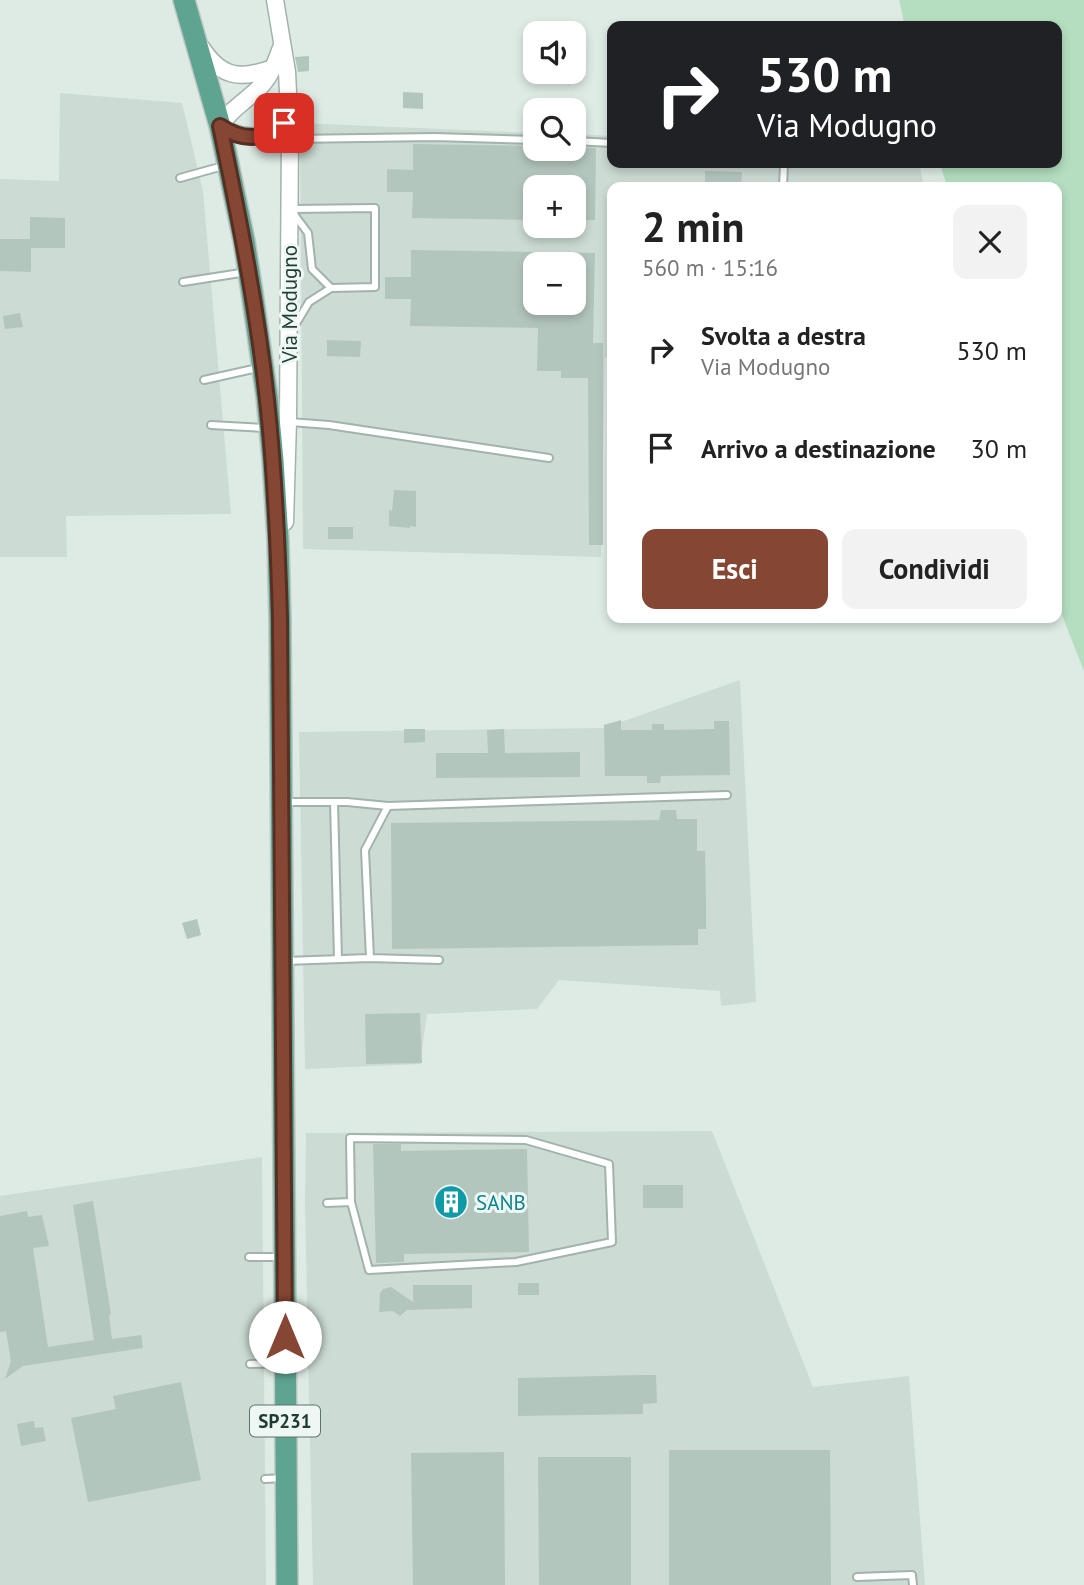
<!DOCTYPE html>
<html lang="it">
<head>
<meta charset="utf-8">
<style>
  body { margin:0; font-family:"PT Sans",sans-serif; background:#f2f2f2; color:#222; height:100vh; display:flex; flex-direction:column; font-size:26px; white-space:nowrap }
  * { box-sizing:border-box; margin:0 }
  p { font-size:23px; color:#767676 }
  .icon { flex:none; width:38px; height:38px; fill:none; stroke:currentColor; stroke-width:2; stroke-linecap:round; stroke-linejoin:round }
  .map { position:relative; flex:1; overflow:hidden }
  .drawer { position:absolute; left:607px; top:182px; width:455px; height:441px; display:flex; flex-direction:column; background:#fff; border-radius:14px; box-shadow:0 4px 10px #0003 }
  .drawer>* { flex:none }
  .hud { position:absolute; left:607px; top:21px; width:455px; height:147px; border-radius:14px; box-shadow:0 4px 10px #0003; background:#202124; color:#fff; overflow:hidden }
  .buttons { position:absolute; left:523px; top:21px; display:grid; gap:14px }
  .buttons a { display:grid; place-items:center; width:63px; height:63px; border-radius:14px; background:#fff; box-shadow:0 4px 10px #0003; font-size:35px }
  .pin { position:absolute; display:grid; place-items:center; width:60px; height:60px; color:#fff; margin:-30px; border-radius:14px; box-shadow:0 4px 10px #0006 }
  .me { position:absolute; width:77px; margin:-38px; rotate:0deg; stroke-linejoin:round; filter:drop-shadow(0 0 5px #0008) }
  .turn { display:flex; align-items:center; gap:24px; height:147px; padding:0 35px; font-size:32px }
  .turn .icon { width:91px; height:91px; stroke-width:2.5 }
  .turn b { display:block; font-size:49px; line-height:60px }
  .round { display:grid; place-items:center; flex:none; width:74px; height:74px; border-radius:14px; background:#f2f2f2 }
  .summary { display:flex; align-items:center; justify-content:space-between; height:119px; padding:0 35px }
  h1 { font-size:42px; font-weight:800; line-height:52px }
  .action { display:flex; gap:14px; margin-top:auto; padding:14px 35px }
  .action a { flex:1; height:80px; border-radius:14px; background:#854634; color:#fff; font-size:28px; font-weight:800; line-height:80px; text-align:center }
  .action a+a { background:#f2f2f2; color:#222 }
  ul { padding:0; list-style:none }
  li { display:flex; align-items:center; gap:21px; height:98px; padding:0 35px }
  li div { flex:1 }
  li b { display:block; font-size:26px }
  li em { font-style:normal }
  .map>svg:first-child { display:block }
  .built { fill:#ccdbd4; fill-rule:evenodd }
  .green { fill:#b4debf }
  .building { fill:#b3c6be; fill-rule:evenodd }
  .lines { fill:none; stroke-linecap:round; stroke-linejoin:round }
  .service-casing { stroke:#a1b3ac; stroke-width:10 }
  .tertiary-casing { stroke:#a1b3ac; stroke-width:19 }
  .primary-casing { stroke:#c0c8c6; stroke-width:24 }
  .service { stroke:#fff; stroke-width:6 }
  .tertiary { stroke:#fff; stroke-width:16 }
  .primary { stroke:#5ea491; stroke-width:21 }
  .route-casing { stroke:#562e22; stroke-width:18 }
  .route { stroke:#854634; stroke-width:12 }
  .labels { text-anchor:middle; dominant-baseline:central; stroke-width:6; stroke-linejoin:round; paint-order:stroke }
  .shield { fill:#eef7f3; stroke:#5c746d; stroke-width:2 }
  .shield-label { font-size:19px; font-weight:bold; fill:#1e3c33 }
  .street-label { font-size:21px; fill:#1e3c33; stroke:#eef7f3 }
  .culture-label { font-size:21px; fill:#0d838f; stroke:#eef7f3; text-anchor:start }
</style>
</head>
<body>
<div class="map">
<svg width="1084" height="1585" viewBox="0 0 1084 1585">
  <rect width="100%" height="100%" fill="#deebe5"/>
  <path class="built" d="M60,93l122,10 21,88 28,323 -165,2 1,41h-67v-378l59,2z
    M300,123l235,10 1,16h38v-15l38,2v27h307l5,24h-312v170l-7,1 -4,199 -298,-8zM536,187h38v39h-38zM536,264h38v39h-38z
    M740,680l16,322 -35,4 -1,-15 -161,-11 -22,29 -110,5 -7,50 -115,5 -6,-337 305,-4z
    M712,1131l101,256 96,-11 16,209h-612l-8,-381 1,-71z
    M262,1157l4,428h-266v-389z"/>
  <path class="green" d="M899,0h185v671l-21,-53 -6,-26v-405h-110l-7,-24h117v-137h-152z"/>
  <path class="building" d="M309,56v15l-11,1 -3,-15z
    M403,92l20,1v16l-20,-1z
    M413,144l123,2v3h38v-2l22,1 -1,72h-21v-33h-38v33l-124,-2 1,-26h-26v-23l26,1z
    M705,171l37,1 -1,15h-36z
    M30,217l35,1v30h-34v24l-31,-1v-32h30z
    M411,250l184,3 -2,90h10v202h-14l-1,-167h-27v-7h-24l1,-43 -128,-2 1,-27h-26v-22h26zM536,264h38v39h-38z
    M20,313l3,14 -18,2 -2,-13z
    M327,340l34,1 -1,16 -33,-1z
    M394,490l22,1v36l-6,-1v2l-21,-2v-16l3,1z
    M328,527h25v12h-25z
    M621,720v10h31v-6h12v6l50,-1v-8h15l1,54 -69,1 -1,7h-13v-7h-42l-1,-51z
    M404,729h21v13l-21,1z
    M504,729l1,24 75,-1v25l-144,1v-25h52l-1,-23z
    M661,810h15l1,9h20v32h8l1,49v29h-8v16l-306,4 -1,-126 268,-3z
    M197,919l4,16 -14,4 -5,-16z
    M420,1013l2,50 -56,1 -1,-50z
    M373,1144h28v7l126,-2 2,103 -125,2v8l-28,1z
    M643,1185h40v23h-40z
    M93,1201l18,113 -2,1 3,24 29,-4 2,13 -120,18 -18,13 6,-18 -5,-30 -6,1v-116l27,-5 1,6 14,-2 7,31 -16,2 15,99 46,-7 -21,-135z
    M518,1283h21v12h-21z
    M413,1285h59v23l-65,2 -7,6 -7,-5 -14,1 1,-19 3,-4 8,-2 22,15z
    M642,1375h14l1,28 -14,1v10l-125,2v-38z
    M181,1382l20,98 -113,22 -17,-84 45,-9 -3,-13z
    M34,1421l1,7 8,-1 3,14 -25,5 -4,-22z
    M669,1450h161l1,135h-162z
    M504,1452l1,133h-92l-2,-132z
    M538,1457h93v128h-92z"/>
  <g class="lines">
    <g class="service-casing">
      <path id="service" d="M292,139l143,-2 101,3
        M574,141l38,2
        M180,178l43,-12
        M783,187l1,-24
        M292,209l83,-1v79l-44,1
        M293,213l15,20 4,36 19,19 -22,14 -15,25
        M183,282l64,-10
        M204,380l54,-12
        M290,422l39,3 220,33
        M211,425l54,3
        M285,802h62l41,4
        M334,802l4,157
        M370,958l69,2
        M285,961l85,-3 -5,-108 23,-44 339,-11
        M327,1203l24,-1 -1,-64 176,2 83,24 3,78 -96,20 -147,8 -18,-68
        M249,1257h34
        M250,1364l33,-1
        M265,1479l19,-1
        M857,1577l55,-2 1,10"/>
    </g>
    <g class="tertiary-casing">
      <path id="tertiary" d="M275,0l12,72 3,61 -2,288 -3,101
        M282,45c-5,14 -10,29 -21,41 -13,14 -31,23 -41,40 24,16 53,14 70,-11
        M201,47c20,31 39,33 72,21"/>
    </g>
    <g class="primary-casing">
      <path id="primary" d="M184,0l36,126 24,115 8,51 15,105 6,63 5,80 2,79 7,966"/>
    </g>
    <use href="#service" class="service"/>
    <use href="#tertiary" class="tertiary"/>
    <use href="#primary" class="primary"/>
  </g>
  <g class="lines">
    <g class="route-casing">
      <path id="route" d="M284,123c-19,18 -42,18 -64,3 19,91 37,182 47,274 8,73 11,145 13,219l5,718"/>
    </g>
    <use href="#route" class="route"/>
  </g>
  <defs>
    <g id="building-disc" transform="scale(1.75)"><circle r="9.5" fill="#0f9aa8" stroke="#eef7f3"/><path d="M-4-6H4V6H1V3H-1V6H-4ZM-2.5-4.3h1.7v1.8h-1.7ZM.8-4.3h1.7v1.8H.8ZM-2.5-1h1.7V.8h-1.7ZM.8-1h1.7V.8H.8Z" fill="#fff"/></g>
  </defs>
  <g fill-rule="evenodd">
    <use href="#building-disc" x="451" y="1202"/>
  </g>
  <g class="labels">
    <rect class="shield" x="250" y="1405.5" width="70" height="31" rx="5"/>
    <g class="shield-label">
      <text x="285" y="1421">SP231</text>
    </g>
    <g class="street-label">
      <text transform="translate(289 304) rotate(-90)">Via Modugno</text>
    </g>
    <g class="culture-label">
      <text x="476" y="1202">SANB</text>
    </g>
  </g>
</svg>
<div class="buttons">
<a><svg class="icon" aria-label="sound" viewBox="0 0 24 24"><path d="M4 9h4l5-4v14l-5-4H4zM17 9q2 3 0 6"/></svg></a>
<a><svg class="icon" aria-label="search" viewBox="0 0 24 24"><circle cx="10" cy="10" r="6"/><path d="M15 15l6 6"/></svg></a>
<a>+</a>
<a>−</a>
</div>
<div class="pin" style="left:284px;top:123px;background:#d93025"><svg class="icon" aria-label="arrive" viewBox="0 0 24 24"><path d="M6 21V4h12l-3 4 3 4H6"/></svg></div>
<svg class="me" style="left:285px;top:1337px" viewBox="-20 -20 40 40"><circle r="19" fill="#fff"/><path d="M0-13L10 11 0 6-10 11z" fill="#854634"/></svg>
<div class="hud">
<div class="turn"><svg class="icon" aria-label="right" viewBox="0 0 24 24"><path d="M7 20v-9h11M14 6l5 5-5 5"/></svg><div><b>530 m</b>Via Modugno</div></div>
</div>
<section class="drawer">
<div class="summary"><div><h1>2 min</h1><p>560 m · 15:16</p></div><a class="round"><svg class="icon" aria-label="close" viewBox="0 0 24 24"><path d="M6 6l12 12M18 6L6 18"/></svg></a></div>
<ul>
<li><svg class="icon" aria-label="right" viewBox="0 0 24 24"><path d="M7 20v-9h11M14 6l5 5-5 5"/></svg><div><b>Svolta a destra</b><p>Via Modugno</p></div><em>530 m</em></li>
<li><svg class="icon" aria-label="arrive" viewBox="0 0 24 24"><path d="M6 21V4h12l-3 4 3 4H6"/></svg><div><b>Arrivo a destinazione</b></div><em>30 m</em></li>
</ul>
<div class="action"><a>Esci</a><a>Condividi</a></div>
</section>
</div>
</body>
</html>
